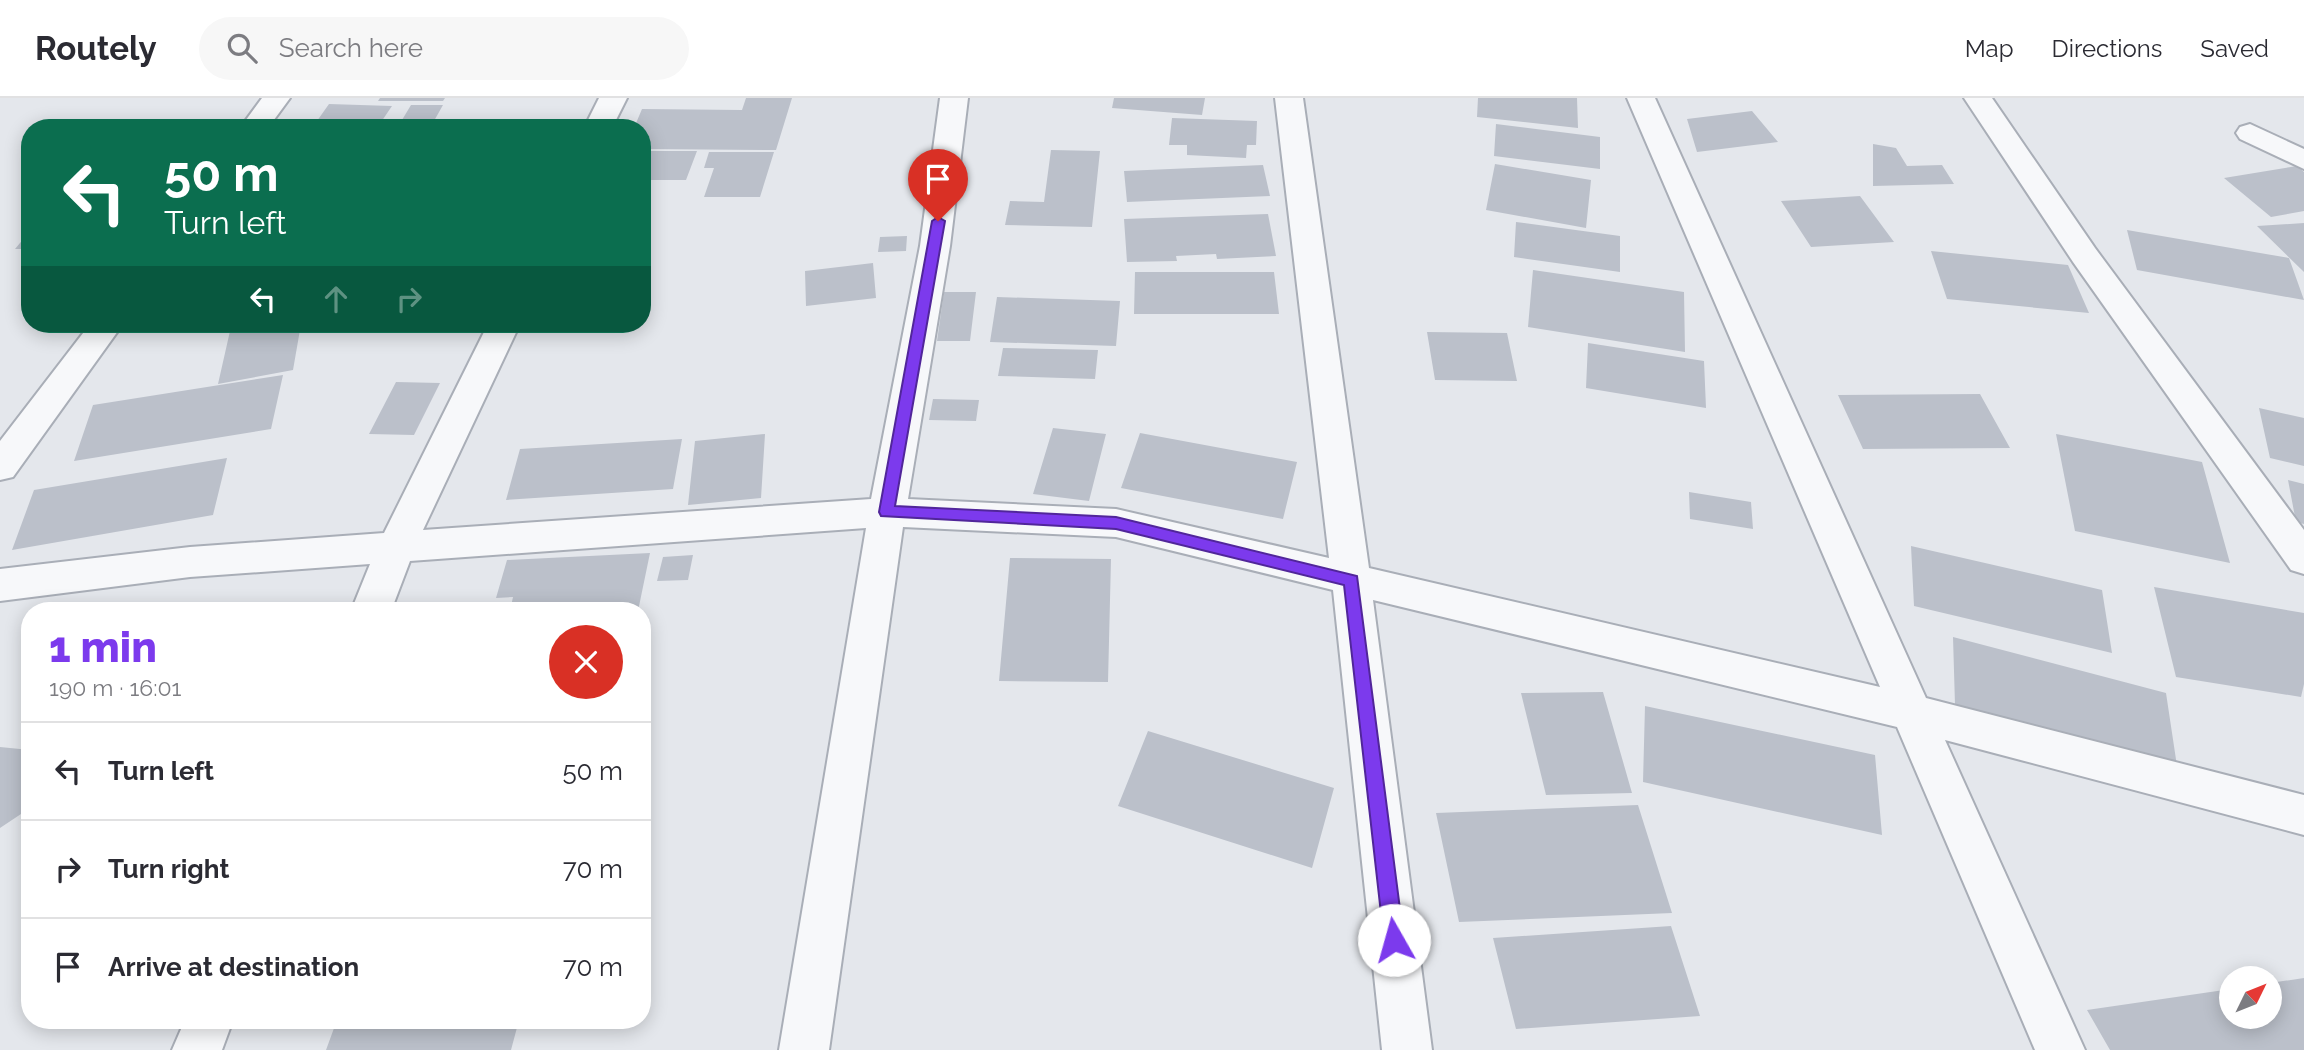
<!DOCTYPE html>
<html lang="en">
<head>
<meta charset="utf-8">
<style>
  body { margin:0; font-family:Raleway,sans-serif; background:#f7f7f7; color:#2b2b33; height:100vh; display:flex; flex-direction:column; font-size:26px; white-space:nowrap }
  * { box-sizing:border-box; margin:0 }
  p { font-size:23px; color:#7c7c81 }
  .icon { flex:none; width:38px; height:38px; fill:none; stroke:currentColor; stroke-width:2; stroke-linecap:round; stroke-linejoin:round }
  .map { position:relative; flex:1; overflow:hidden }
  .drawer { position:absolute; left:21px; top:504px; width:630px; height:427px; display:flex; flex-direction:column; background:#fff; border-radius:28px; box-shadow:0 4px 18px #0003 }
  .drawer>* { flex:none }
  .guide { position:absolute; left:21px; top:21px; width:630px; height:214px; border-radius:28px; box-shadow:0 4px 18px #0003; background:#0b6e4f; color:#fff; overflow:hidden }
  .needle { width:46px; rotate:47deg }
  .controls { position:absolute; left:2219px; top:868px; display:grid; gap:14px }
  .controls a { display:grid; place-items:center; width:63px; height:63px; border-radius:50%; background:#fff; box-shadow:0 4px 18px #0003; font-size:35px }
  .pin { position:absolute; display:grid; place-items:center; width:60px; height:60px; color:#fff; margin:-72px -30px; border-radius:50% 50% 50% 0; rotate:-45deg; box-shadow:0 0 7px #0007 }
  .pin .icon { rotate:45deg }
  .me { position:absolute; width:77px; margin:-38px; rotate:353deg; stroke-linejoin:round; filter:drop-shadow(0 0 5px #0008) }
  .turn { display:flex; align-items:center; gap:24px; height:147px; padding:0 28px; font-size:32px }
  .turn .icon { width:91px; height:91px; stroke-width:2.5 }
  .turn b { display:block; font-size:49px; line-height:60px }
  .lanes { display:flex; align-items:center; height:66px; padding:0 28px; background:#0003; justify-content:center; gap:35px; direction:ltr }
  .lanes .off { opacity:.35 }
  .round { display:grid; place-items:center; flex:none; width:74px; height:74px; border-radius:37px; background:#f7f7f7 }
  .head { display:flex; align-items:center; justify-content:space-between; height:119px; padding:0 28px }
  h1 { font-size:42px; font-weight:800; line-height:52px; color:#7c3aed }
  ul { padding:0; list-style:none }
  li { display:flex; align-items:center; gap:21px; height:98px; padding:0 28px; border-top:2px solid #e1e1e2 }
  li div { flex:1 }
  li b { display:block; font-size:26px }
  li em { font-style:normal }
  header { display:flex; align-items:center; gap:42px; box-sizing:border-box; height:98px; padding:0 35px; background:#fff; border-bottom:2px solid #e1e1e2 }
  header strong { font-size:33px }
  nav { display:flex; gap:38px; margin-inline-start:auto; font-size:24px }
  .search { width:490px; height:63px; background:#f7f7f7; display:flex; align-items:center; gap:18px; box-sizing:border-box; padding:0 24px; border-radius:38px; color:#7c7c81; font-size:26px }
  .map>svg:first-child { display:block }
  .building { fill:#bbc0ca }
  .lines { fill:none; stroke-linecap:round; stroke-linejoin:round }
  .minor-casing { stroke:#a9aeb7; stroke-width:4 }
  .minor { fill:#f7f8fa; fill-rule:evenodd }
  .route { fill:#7c3aed; stroke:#51269a; stroke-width:2 }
</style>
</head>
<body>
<header>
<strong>Routely</strong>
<div class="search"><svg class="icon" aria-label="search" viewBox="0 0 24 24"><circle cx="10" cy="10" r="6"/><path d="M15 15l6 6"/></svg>Search here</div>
<nav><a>Map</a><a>Directions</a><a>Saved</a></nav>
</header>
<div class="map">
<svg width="2304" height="952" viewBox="0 0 2304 952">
  <rect width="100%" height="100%" fill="#e4e7ec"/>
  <path class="building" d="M380,0h65l-2,3h-65z
    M746,0h46l-16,52 -134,-1v-21h-8l8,-19 100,1z
    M1114,0h91l-3,17 -90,-7z
    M1478,0h99l1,30 -101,-11z
    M329,6l63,2 -15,22h-65z
    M411,7h32l-13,23h-48l4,-8h16z
    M1752,13l26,31 -81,10 -10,-33z
    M1172,20l85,3 -1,24h-9l-1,13 -59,-3v-10h-18z
    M1496,26l104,13v32l-106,-13z
    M1873,46l23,4 11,18 35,-1 12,19 -81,2z
    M1051,52l49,1 -8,76 -87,-2 5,-24 34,1z
    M642,53h55l-11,29h-44z
    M709,54h65l-14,45h-56l10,-29h-10z
    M1495,66l96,16 -5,48 -100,-18z
    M1263,67l7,31 -143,6 -3,-31z
    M2297,68l7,6v39l-33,6 -47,-39z
    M1860,98l34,46 -83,5 -30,-46z
    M1268,116l8,42 -59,3 -1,-5 -40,2 1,5 -50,1 -3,-43z
    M1516,124l104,14v36l-106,-15z
    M2304,125v49l-47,-46z
    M2127,132l162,28 15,42 -167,-30z
    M30,133v18h-15z
    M907,138l-1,15 -28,1 2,-15z
    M1931,153l137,14 21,48 -142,-14z
    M873,165l3,35 -70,8 -1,-35z
    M1533,172l151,22 1,60 -157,-25z
    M1135,174h139l5,42h-145z
    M944,194h32l-6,49h-33z
    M997,199l123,4 -4,45 -126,-4z
    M272,226h29l-8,46 -75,14 12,-53z
    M1427,234l80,1 10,48 -82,-1z
    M1588,245l116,18 2,47 -120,-20z
    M1003,250l95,2 -3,29 -97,-3z
    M283,277l-12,54 -197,32 19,-56z
    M396,284l44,1 -26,52 -45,-1z
    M1980,296l30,54 -147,1 -25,-54z
    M933,301l46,1 -3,21 -47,-1z
    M2259,310l45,10v48l-34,-8z
    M1053,330l53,6 -17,67 -56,-7z
    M1140,335l157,29 -14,57 -162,-31z
    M765,336l-4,64 -73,7 7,-64z
    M2056,336l146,28 28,101 -155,-32z
    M682,341l-9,50 -167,11 14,-51z
    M227,360l-14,57 -201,35 22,-60z
    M2288,382l16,4v40l-8,-2z
    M1689,394l62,10 2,27 -63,-10z
    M1911,448l191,44 10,63 -198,-47z
    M650,455l-12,58h-128l3,-14 -17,1 11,-38z
    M693,457l-5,25 -31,1 6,-24z
    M1010,460l101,1 -3,123 -109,-1z
    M2154,489l150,26v71l-3,13 -125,-20z
    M1953,539l213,56 11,73 -222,-61z
    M1603,594l29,101 -86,2 -25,-102z
    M1645,608l230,49 7,80 -239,-53z
    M1148,633l186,57 -22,80 -194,-62z
    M0,649l30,3v58l-30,20z
    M1638,707l34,108 -213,9 -23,-109z
    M1671,828l29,90 -184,13 -23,-91z
    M2304,880v72h-194l-23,-40 144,-21v28h39v-34z
    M337,922h182l-8,30h-185z"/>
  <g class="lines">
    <g class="minor-casing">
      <path id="minor" d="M262,0h28l-22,30h-28z
        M599,0h28l-15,30h-28z
        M940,0h28l-18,148 -42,253 208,10 213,49 -54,-460h28l66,470 511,119 -253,-589h28l271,600 378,97v40l-359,-95 140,310h-50l-138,-323 -524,-127 59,450h-50l-49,-460 -217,-53 -213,-10 -74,523h-50l87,-522 -456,33 -19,50h-40l19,-47 -180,13 -190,24v-32l190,-22 194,-14 104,-209h32l-97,206 448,-31 49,-253z
        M1964,0h28l103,150 209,282v44l-13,-4 -218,-308z
        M2250,26l54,25v20l-64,-30 -4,-6 4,-6z
        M90,226h33l-110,153 -13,3v-39z
        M185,922h48l-11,30h-50z"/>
    </g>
    <use href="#minor" class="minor"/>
  </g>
  <path class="route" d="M938,119l7,4 -50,285 221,11 241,59 47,364 -3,6 -7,3 -7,-3 -3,-6 -40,-355 -228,-56 -235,-13 -2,-4 53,-291z"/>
</svg>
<div class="controls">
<a><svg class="needle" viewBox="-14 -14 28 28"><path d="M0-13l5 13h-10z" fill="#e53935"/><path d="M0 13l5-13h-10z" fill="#7c7c81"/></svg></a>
</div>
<div class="pin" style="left:938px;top:123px;background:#d93025"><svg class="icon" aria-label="arrive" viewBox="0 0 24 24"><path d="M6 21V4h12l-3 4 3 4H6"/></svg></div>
<svg class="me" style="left:1394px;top:842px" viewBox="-20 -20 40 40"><circle r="19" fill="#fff"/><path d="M0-13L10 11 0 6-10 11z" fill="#7c3aed"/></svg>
<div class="guide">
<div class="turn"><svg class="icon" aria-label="left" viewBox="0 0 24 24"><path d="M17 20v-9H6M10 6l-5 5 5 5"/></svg><div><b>50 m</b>Turn left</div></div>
<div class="lanes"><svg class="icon" aria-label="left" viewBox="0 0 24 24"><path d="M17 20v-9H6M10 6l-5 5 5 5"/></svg><svg class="icon off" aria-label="ahead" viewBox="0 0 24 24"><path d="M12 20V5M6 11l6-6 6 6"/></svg><svg class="icon off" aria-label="right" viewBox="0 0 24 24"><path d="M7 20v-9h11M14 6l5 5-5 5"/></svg></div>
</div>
<section class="drawer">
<div class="head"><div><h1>1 min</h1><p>190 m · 16:01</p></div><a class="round" style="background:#d93025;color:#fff"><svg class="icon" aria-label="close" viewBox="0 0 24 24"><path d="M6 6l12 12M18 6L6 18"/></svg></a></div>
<ul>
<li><svg class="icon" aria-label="left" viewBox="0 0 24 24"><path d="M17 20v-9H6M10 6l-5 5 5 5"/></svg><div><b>Turn left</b></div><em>50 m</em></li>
<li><svg class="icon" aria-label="right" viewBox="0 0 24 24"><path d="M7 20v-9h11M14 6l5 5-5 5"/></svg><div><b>Turn right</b></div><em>70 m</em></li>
<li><svg class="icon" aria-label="arrive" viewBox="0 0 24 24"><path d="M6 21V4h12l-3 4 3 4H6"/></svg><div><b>Arrive at destination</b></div><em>70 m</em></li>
</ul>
</section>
</div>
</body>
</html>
